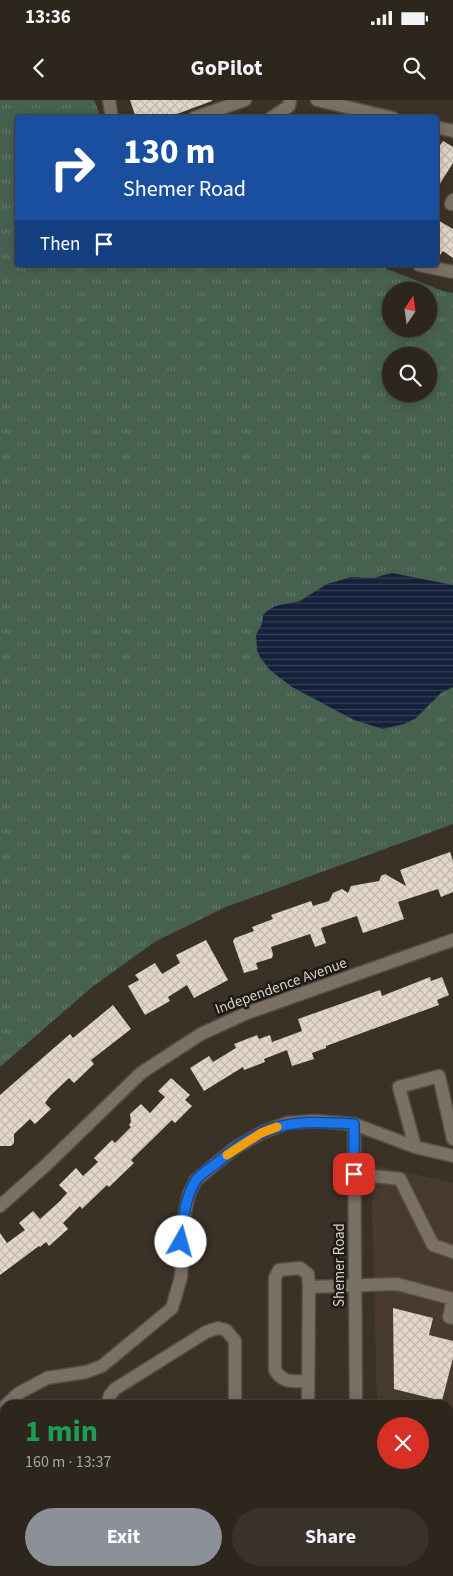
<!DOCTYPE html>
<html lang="en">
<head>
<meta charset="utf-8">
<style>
  body { margin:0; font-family:"Source Sans 3",sans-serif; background:#38322a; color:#f1f3f6; height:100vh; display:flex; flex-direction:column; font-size:19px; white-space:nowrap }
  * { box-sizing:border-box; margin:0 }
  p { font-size:16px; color:#a6a5a4 }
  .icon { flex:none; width:28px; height:28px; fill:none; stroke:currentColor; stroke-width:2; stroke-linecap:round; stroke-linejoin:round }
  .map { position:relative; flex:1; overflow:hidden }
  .panel { position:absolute; left:0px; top:1300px; width:454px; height:176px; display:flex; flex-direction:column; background:#2c261d; border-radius:15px 15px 0 0; box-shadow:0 2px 12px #0003,0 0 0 1px #48433b }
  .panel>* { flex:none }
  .guide { position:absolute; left:15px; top:15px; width:424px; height:152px; border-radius:5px; box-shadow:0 2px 12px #0003,0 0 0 1px #48433b; background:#1a4fa0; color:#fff; overflow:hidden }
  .needle { width:32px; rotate:13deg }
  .buttons { position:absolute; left:382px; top:182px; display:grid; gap:10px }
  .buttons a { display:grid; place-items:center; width:55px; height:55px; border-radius:50%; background:#2c261d; box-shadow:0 2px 12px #0003,0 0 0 1px #48433b; font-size:25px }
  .pin { position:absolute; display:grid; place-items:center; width:42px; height:42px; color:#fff; margin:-21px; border-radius:10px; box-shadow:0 2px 8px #0006 }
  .me { position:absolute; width:55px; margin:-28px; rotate:7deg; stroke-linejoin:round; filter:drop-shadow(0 0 4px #0008) }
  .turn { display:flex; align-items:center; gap:18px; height:105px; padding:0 25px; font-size:22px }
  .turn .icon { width:65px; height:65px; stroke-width:2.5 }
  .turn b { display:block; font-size:35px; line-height:42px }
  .then { display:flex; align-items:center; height:48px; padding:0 25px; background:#0003; gap:10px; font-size:19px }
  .round { display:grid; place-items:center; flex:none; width:52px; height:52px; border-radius:26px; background:#38322a }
  .summary { display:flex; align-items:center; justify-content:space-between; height:85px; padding:0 25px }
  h1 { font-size:30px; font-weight:700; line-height:38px; color:#1e9e55 }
  .cta { display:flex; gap:10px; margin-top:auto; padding:10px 25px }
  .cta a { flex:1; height:58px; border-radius:30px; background:#8c9099; color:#fff; font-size:20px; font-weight:700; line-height:58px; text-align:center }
  .cta a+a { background:#38322a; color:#f1f3f6 }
  .status { display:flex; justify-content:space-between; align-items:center; height:35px; padding:0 25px; background:#2c261d; direction:ltr }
  .status svg { height:14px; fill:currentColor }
  header { display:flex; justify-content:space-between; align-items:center; height:65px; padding:0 25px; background:#2c261d; font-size:22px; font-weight:700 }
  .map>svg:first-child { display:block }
  .industrial { fill:#483b2d }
  .grass { fill:url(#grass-tufts); fill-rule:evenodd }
  .water { fill:url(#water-rules) }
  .building { fill:url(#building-cross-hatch) }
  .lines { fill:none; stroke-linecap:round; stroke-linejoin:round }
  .minor-casing { stroke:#554d44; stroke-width:15 }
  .major-casing { stroke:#554d44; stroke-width:15 }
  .minor { stroke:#7a7064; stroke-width:12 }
  .major { stroke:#c47b42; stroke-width:12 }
  .route-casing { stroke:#114b97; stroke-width:12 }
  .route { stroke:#1a73e8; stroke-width:9 }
  .slow { stroke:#f59e0b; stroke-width:9 }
  .labels { text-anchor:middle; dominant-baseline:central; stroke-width:5; stroke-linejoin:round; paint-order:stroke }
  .street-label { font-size:15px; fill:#d8d2cb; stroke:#1e1a15 }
</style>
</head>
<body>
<div class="status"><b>13:36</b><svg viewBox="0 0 49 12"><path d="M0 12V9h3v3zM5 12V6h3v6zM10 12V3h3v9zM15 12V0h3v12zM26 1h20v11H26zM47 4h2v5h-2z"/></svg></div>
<header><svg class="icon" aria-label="back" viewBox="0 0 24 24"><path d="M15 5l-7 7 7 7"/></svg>GoPilot<svg class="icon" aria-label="search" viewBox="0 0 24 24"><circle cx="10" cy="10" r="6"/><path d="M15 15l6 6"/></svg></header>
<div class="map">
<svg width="453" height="1476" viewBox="0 0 453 1476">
  <defs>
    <pattern id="grass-tufts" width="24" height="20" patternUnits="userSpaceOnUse" patternTransform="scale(1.25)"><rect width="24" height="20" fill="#476150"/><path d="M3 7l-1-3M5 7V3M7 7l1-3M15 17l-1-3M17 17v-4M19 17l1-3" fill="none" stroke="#617768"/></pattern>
    <pattern id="water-rules" width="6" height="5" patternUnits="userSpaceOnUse" patternTransform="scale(1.25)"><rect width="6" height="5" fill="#15213b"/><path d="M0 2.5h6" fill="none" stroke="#364056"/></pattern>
    <pattern id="building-cross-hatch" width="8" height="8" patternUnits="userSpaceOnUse" patternTransform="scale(1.25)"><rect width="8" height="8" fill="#e2d6c8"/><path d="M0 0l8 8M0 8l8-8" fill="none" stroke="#c2b8ac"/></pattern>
  </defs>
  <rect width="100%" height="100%" fill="#3b3227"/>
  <path class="industrial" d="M371,1064l82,19v393h-71l-1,-5h68v-166h-72z"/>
  <path class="grass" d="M0,0h94l7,17 -83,1v147h359l66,26 10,2v531l-227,83 -70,34 -64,46 -92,80zM391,191h38v38h-38zM391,256h38v38h-38z"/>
  <path class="water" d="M392,473l61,12v102l-12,6 -26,26 -11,5 -21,5 -29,-9 -62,-33 -22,-17 -10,-13 -3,-7 -1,-15 6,-11 1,-9 4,-4 8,-5 25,-5 27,-17 24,-7 22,1z"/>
  <path class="building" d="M130,0h82v1l-46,17h-30z
    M443,41l10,6v16l-17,27v-39z
    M436,119l17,10v29l-10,-7 -7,9z
    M450,752l3,9v31l-12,5 -3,-8 -40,13 6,17 -41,14 -6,-17 -36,12 5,15 -11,4 -5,-13 -39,13 2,7 -1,4 -16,5 2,6 -14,4 -11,-32 2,-3 19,-7 -2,-4 21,-8 -2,-4 40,-14 2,5 16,-5 4,-8 9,-4 6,4 3,-7 28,-5 2,-5 4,-2 21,12 -6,-16z
    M206,840l22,40 -34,18 -7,-13 -19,12 2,4 -25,14 -17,-29 11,-6 -4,-5 20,-12 7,11 18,-11 -4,-8z
    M430,877l1,4 11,-4 7,18 -12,5 2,5 -113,41v2l-14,5 2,6 -22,7 -5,-16 -23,9 1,3 -21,8 -1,-3 -39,24 -14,-23 19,-12 4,6 23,-14 -2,-4 23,-9 2,4 11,-4 2,7 30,-11 -4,-12 82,-29 2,6z
    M113,905l18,24 -40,31 3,4 -20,19 -5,-5 -19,18 -5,7 6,6 -16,15 -5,-5 -16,15v9l-3,3h-11v-51l70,-61 3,4z
    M171,978l19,17 -5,5 7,6 -17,17 -3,-3 -41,40 3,3 -25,24 -2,-2 -25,24 -2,-3 -17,17 5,6 -19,17 -3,-4 -6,5 -1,-1 -39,29v-42l7,10 18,-13 -6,-7 14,-12 7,8 20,-18 7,-8 -8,-8 17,-17 7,8 15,-14 -4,-4 18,-18 3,3 16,-16 -2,-2 2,-3 -1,-8 11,-10 9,9 15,-16 -7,-6z
    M393,1208l40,10 -4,17 24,6v17l-11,43 -48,-12z"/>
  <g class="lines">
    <g class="minor-casing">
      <path id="minor" d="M109,0l3,18
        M317,0l76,18
        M194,18l51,-18
        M271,18l18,-12 1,-6
        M436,27l17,4
        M451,104l2,-4
        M419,165l34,7
        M354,1024l2,281
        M415,1047l-16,-60 40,-11 14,63
        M354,1074l46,5 33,66 20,7
        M0,1106l45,-40 96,-93 60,-39 46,-21 206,-73
        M453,1199l-4,18 4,1
        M308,1281c-14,0 -25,3 -33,-11v-92l4,-8 21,-2 8,6 1,13
        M6,1305l13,-12 28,-15 39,-6 16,-6 70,-58 9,-31 4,-65 4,-18 7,-14 39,-32 26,-15 26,-10 28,-2 39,3 61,23 38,9
        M107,1305l3,-10 5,-6 91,-57 12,-4 8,2 9,11v64
        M308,1305l1,-118 88,-3 56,15
        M449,1415l4,1
        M0,1452l5,-4
        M35,1471l6,5
        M245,1471l4,5
        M357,1471v5
        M425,1471l8,3 1,-3
        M313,1476l4,-5"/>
    </g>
    <g class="major-casing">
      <path id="major" d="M0,1473l12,3"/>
    </g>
    <use href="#minor" class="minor"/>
    <use href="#major" class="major"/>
  </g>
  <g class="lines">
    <g class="route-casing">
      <path id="route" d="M181,1142c2,-20 3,-42 14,-60 4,-8 16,-14 23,-20 48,-41 75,-42 136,-38v50"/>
    </g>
    <use href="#route" class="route"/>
    <path class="slow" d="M227,1055l34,-22 16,-6"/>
  </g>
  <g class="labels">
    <g class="street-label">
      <text transform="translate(281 886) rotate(-20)">Independence Avenue</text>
      <text transform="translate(339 1165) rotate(-90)">Shemer Road</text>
    </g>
  </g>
</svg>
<div class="buttons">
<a><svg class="needle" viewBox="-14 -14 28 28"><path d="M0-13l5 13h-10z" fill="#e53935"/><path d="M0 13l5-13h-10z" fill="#a6a5a4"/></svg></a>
<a><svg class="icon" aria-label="search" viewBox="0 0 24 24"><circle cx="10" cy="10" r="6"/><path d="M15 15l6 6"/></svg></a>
</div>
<div class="pin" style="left:354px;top:1074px;background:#d93025"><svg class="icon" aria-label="arrive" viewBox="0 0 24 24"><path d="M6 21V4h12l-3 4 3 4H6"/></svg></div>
<svg class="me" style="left:181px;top:1142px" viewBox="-20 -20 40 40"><circle r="19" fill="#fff"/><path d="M0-13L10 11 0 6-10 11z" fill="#1a73e8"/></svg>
<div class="guide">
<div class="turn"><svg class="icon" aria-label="right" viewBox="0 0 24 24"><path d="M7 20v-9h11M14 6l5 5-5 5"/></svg><div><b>130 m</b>Shemer Road</div></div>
<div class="then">Then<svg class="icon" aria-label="arrive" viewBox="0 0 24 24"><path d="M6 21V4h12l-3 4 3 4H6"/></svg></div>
</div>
<section class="panel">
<div class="summary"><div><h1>1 min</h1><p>160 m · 13:37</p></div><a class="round" style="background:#d93025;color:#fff"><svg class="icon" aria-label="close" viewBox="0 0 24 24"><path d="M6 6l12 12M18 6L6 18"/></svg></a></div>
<div class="cta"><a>Exit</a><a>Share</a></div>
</section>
</div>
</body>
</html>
